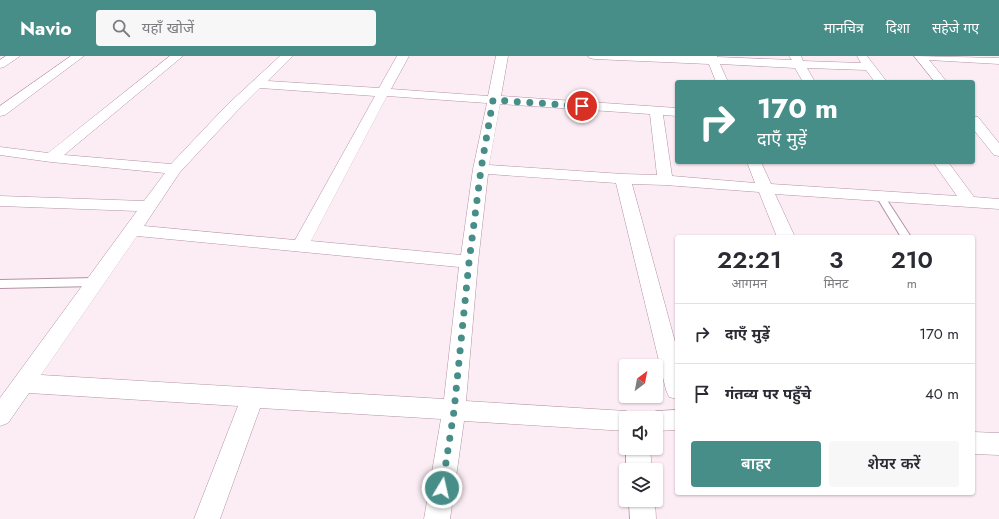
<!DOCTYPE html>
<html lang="hi">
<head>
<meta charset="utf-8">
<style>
  body { margin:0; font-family:Jost,"Noto Sans Devanagari",sans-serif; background:#f7f7f7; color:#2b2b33; height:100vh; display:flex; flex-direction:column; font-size:15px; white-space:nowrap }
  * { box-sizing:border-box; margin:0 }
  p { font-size:13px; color:#7c7c81 }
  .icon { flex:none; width:22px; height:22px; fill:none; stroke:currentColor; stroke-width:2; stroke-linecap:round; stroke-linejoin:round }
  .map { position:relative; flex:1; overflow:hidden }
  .sheet { position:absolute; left:675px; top:179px; width:300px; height:260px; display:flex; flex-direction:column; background:#fff; border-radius:4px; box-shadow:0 1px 3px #0004 }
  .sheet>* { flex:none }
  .top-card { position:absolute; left:675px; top:24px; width:300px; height:84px; border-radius:4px; box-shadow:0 1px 3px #0004; background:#478e88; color:#fff; overflow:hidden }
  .needle { width:26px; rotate:32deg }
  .tools { position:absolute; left:619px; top:303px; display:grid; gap:8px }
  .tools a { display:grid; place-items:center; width:44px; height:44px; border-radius:4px; background:#fff; box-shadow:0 1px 3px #0004; font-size:20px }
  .pin { position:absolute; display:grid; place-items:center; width:34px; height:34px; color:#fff; margin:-17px; border:2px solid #fff; border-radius:50%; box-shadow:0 1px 4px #0007 }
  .me { position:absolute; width:44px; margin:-22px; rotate:9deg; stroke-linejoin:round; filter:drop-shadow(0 0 3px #0008) }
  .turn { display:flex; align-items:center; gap:14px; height:84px; padding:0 16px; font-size:18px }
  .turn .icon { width:52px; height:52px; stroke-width:2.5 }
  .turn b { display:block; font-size:28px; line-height:34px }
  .eta { display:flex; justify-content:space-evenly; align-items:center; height:68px; text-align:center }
  .eta b { font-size:24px; font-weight:600; line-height:28px }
  .action { display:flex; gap:8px; margin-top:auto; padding:8px 16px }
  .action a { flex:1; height:46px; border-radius:4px; background:#478e88; color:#fff; font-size:16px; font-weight:600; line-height:46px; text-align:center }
  .action a+a { background:#f7f7f7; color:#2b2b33 }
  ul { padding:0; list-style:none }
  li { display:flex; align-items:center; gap:12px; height:60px; padding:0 16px; border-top:1px solid #e1e1e2 }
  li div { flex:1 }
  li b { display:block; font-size:15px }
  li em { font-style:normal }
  header { display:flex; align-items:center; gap:24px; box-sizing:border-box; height:56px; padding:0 20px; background:#478e88; color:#fff }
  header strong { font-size:19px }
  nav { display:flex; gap:22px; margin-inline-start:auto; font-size:14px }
  .search { width:280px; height:36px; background:#f7f7f7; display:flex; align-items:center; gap:10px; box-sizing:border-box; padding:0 14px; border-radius:4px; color:#7c7c81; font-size:15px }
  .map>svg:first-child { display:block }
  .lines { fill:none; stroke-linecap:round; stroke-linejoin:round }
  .service-casing { stroke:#b392a6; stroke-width:2 }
  .minor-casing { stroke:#b392a6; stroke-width:1 }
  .service { fill:#fff; fill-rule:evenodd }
  .minor { fill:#fff; fill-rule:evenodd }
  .route { stroke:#478e88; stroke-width:7; stroke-dasharray:0 12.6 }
</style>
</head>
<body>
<header>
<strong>Navio</strong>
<div class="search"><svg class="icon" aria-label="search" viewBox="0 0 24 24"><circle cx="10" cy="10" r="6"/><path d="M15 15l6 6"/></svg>यहाँ खोजें</div>
<nav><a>मानचित्र</a><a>दिशा</a><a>सहेजे गए</a></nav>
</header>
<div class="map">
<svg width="999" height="463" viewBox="0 0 999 463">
  <rect width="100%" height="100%" fill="#fcedf5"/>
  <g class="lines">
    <g class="service-casing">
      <path id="service" d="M880,137l3,1 28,43h-10l-25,-41z
        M95,222l5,4 -5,4 -95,2v-8z"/>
    </g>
    <g class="minor-casing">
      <path id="minor" d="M6,0h14l-16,11 -4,1v-8z
        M71,0h13l-79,59 -5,1v-10z
        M170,0h13l-119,99 107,9 56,-59 53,-49h13l-25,25 111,7 18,-32h12l-18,33 97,7 8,-40h12l-7,40 176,12v8l-14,-1 9,61 83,7 -8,-21h14l10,22 186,12 -24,-34h15l26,35 25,2v10l-224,-15 20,43h-18l-18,-45 -94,-7 -33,-1 45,165v50l-8,-2 -3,-7 -50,-207 -128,-9 -10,88 -12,139 160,10 8,3 2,4h-10v13l-162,-10 -14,98h-26l17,-100 -181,-11 -40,111h-26l44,-113 -209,-13 -21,30 -8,3v-28l137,-187 -137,-5v-10l144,5 21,-28 -114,-11 -51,-7v-8l48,6zM260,32l115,8 -80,144 -151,-14 36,-54 57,-61zM387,40l100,7 -14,66 -12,86 -150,-14zM500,48l150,10 7,61 -34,-1 -134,-9zM137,180l322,31 -15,132 -403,-24z
        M588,0h129v1l75,3 -3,-4h12l2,5 58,2 -4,-7h10l20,26h-12l-9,-12 -59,-2 8,14h-12l-8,-14 -75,-4 8,18h-12l-7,-18 -115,-5 -4,-1z
        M914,0l85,2v6l-70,-4 18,22h-12z
        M973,60l5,1 21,26v13l-5,-1 -21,-26z
        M677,354v20l-21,1v-13h-10l2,-4 8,-3z
        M973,376l26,1v22l-26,-1z
        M626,392h24l2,22h-26z
        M629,444h26l1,19h-26z"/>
    </g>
    <use href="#service" class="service"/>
    <use href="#minor" class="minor"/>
  </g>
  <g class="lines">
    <path class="route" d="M442,432l12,-77 15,-149 12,-93 12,-69 89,6"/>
  </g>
</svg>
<div class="tools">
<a><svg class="needle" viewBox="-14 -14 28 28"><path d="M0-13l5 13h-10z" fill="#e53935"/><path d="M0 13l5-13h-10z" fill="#7c7c81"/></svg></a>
<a><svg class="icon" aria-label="sound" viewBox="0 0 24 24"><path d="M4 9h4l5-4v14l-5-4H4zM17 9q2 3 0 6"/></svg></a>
<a><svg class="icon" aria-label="layers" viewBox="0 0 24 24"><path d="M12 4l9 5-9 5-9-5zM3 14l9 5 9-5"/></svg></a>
</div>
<div class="pin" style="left:582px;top:50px;background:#d93025"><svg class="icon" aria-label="arrive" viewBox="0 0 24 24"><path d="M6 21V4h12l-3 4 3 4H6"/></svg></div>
<svg class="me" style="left:442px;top:432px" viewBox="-20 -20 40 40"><circle r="17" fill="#478e88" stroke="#fff" stroke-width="3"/><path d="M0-11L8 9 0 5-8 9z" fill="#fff"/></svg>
<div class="top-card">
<div class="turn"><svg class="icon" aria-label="right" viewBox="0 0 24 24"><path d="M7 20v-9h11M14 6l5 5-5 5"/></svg><div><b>170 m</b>दाएँ मुड़ें</div></div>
</div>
<section class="sheet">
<div class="eta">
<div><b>22:21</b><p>आगमन</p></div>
<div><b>3</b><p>मिनट</p></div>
<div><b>210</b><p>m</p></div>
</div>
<ul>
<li><svg class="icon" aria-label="right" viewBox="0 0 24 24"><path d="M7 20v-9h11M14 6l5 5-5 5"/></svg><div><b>दाएँ मुड़ें</b></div><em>170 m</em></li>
<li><svg class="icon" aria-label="arrive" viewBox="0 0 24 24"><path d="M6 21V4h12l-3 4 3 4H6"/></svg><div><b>गंतव्य पर पहुँचे</b></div><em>40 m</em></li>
</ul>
<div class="action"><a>बाहर</a><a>शेयर करें</a></div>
</section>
</div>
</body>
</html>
